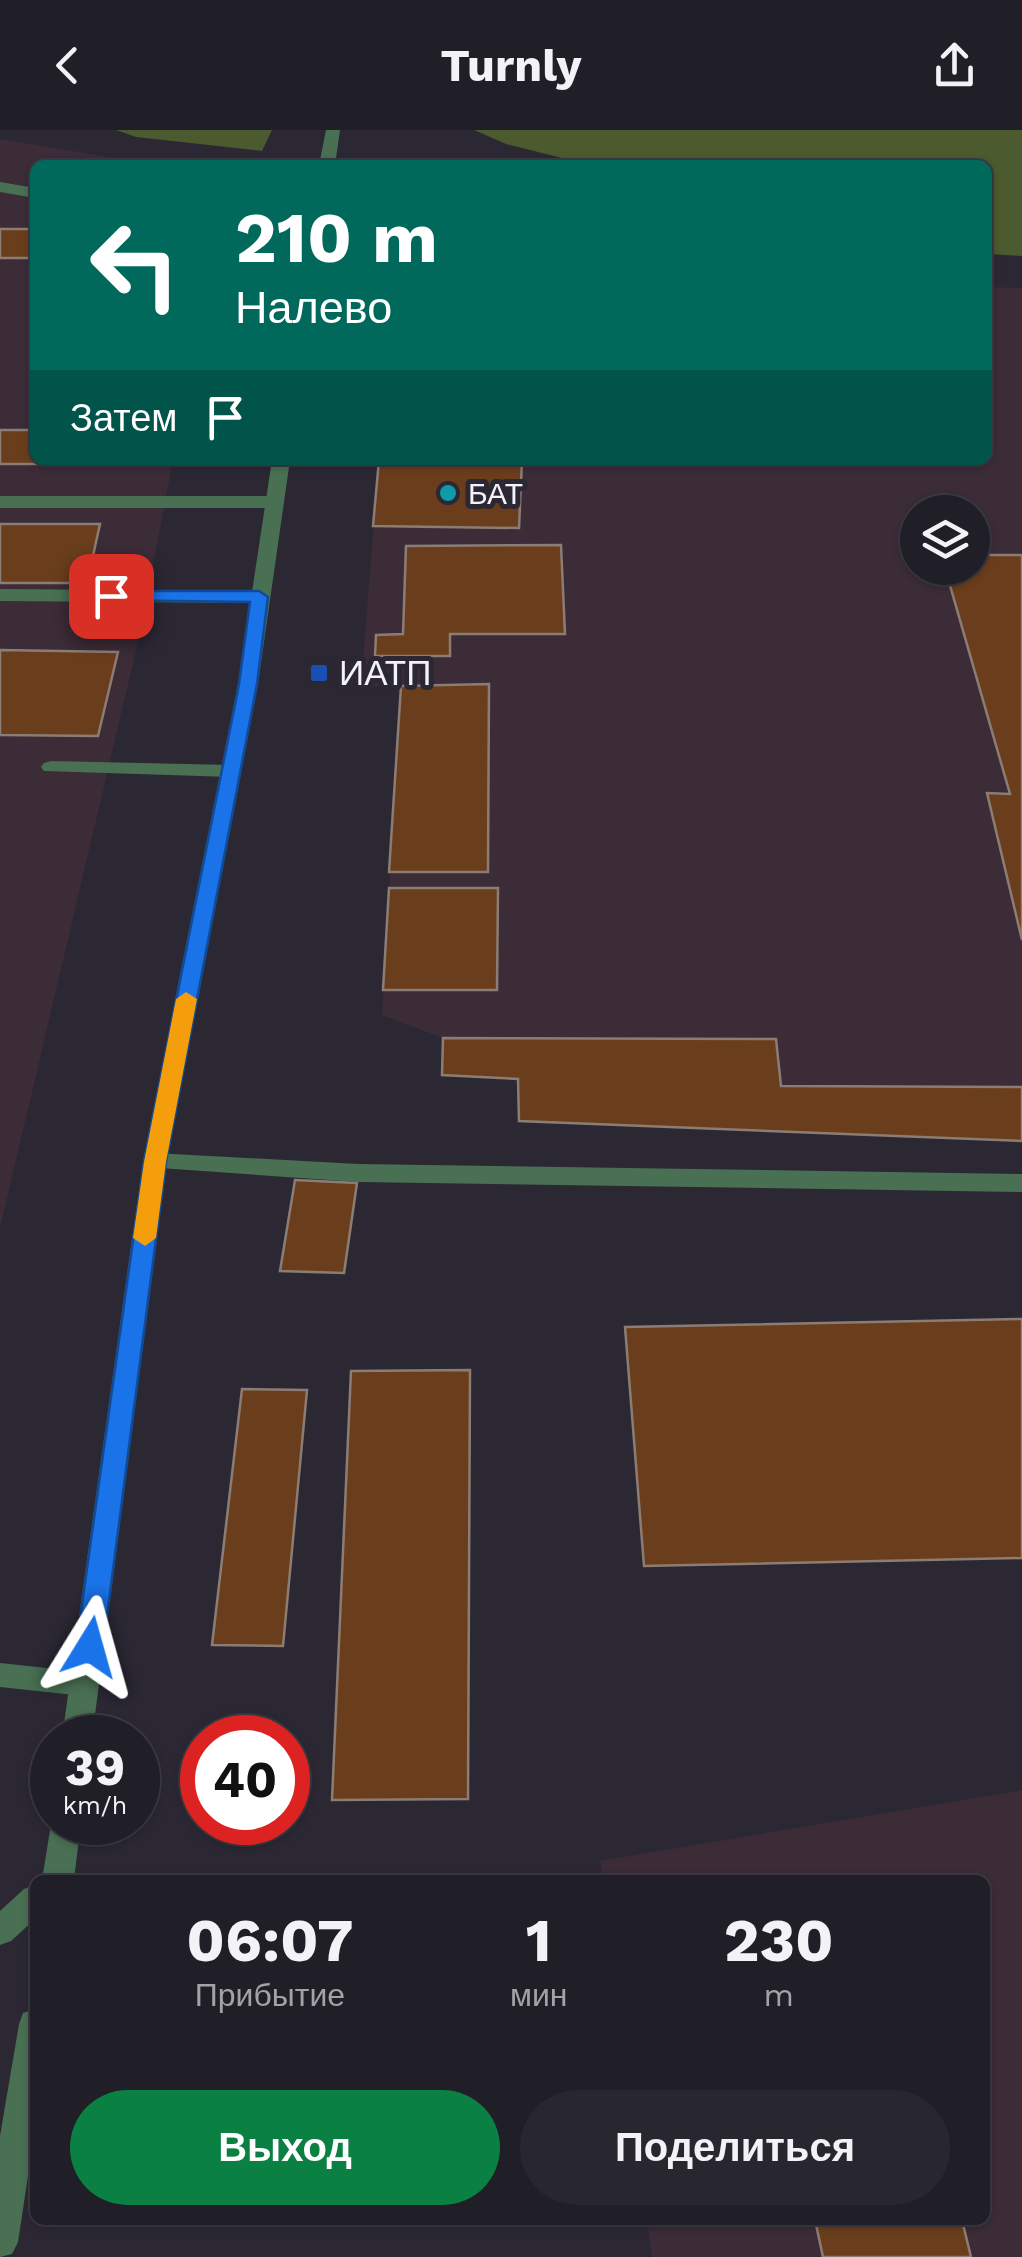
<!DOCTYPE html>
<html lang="ru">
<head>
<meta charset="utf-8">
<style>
  body { margin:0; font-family:"Work Sans",sans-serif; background:#28272f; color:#f1f3f6; height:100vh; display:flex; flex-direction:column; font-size:38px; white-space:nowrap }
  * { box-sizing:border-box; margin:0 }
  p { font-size:32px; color:#a2a2a7 }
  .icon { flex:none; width:55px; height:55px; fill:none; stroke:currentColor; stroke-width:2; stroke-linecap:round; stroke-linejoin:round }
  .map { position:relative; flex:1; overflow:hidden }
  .panel { position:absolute; left:30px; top:1745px; width:960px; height:350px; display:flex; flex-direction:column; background:#201e27; border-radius:15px; box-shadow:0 2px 8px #0004,0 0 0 2px #3d3c44 }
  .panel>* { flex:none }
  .top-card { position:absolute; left:30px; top:30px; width:962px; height:305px; border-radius:15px; box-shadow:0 2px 8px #0004,0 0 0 2px #3d3c44; background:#00695c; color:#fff; overflow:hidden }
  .fabs { position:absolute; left:900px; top:365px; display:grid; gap:20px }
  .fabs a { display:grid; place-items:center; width:90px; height:90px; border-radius:50%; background:#201e27; box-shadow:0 2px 8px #0004,0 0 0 2px #3d3c44; font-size:50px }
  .speed { position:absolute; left:30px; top:1585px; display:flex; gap:20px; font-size:50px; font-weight:700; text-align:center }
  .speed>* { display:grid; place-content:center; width:130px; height:130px; border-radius:50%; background:#201e27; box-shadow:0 2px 8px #0004,0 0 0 2px #3d3c44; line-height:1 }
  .speed small { font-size:25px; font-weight:400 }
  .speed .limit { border:15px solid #d22; background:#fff; color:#111 }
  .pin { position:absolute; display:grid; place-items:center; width:85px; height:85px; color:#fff; margin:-42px; border-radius:20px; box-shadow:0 5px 15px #0006 }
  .me { position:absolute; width:110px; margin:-55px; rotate:8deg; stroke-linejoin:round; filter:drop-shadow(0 0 8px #0008) }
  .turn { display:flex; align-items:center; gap:35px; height:210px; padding:0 40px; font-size:45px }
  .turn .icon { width:130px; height:130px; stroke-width:2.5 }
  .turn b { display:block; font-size:70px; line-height:85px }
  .then { display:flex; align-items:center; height:95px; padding:0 40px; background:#0003; gap:20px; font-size:38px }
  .eta { display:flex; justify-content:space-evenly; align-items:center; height:170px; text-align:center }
  .eta b { font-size:60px; font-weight:700; line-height:70px }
  .button { display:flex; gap:20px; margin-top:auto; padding:20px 40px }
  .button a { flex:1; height:115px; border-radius:60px; background:#0b8043; color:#fff; font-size:40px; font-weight:700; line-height:115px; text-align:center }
  .button a+a { background:#28272f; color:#f1f3f6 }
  header { display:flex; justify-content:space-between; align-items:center; height:130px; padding:0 40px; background:#201e27; font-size:45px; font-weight:700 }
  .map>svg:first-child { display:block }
  .industrial { fill:#3b2c38; fill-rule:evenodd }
  .green { fill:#4b5a2f }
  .building { fill:#6a3e1c; stroke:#8c7d74; stroke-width:2.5 }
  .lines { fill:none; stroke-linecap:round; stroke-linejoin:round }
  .service { fill:#497053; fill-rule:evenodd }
  .tertiary { fill:#497053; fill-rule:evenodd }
  .route { fill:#1a73e8; stroke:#114b97; stroke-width:2.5 }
  .slow { fill:#f59e0b }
  .culture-dot { fill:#0f9aa8; stroke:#2b2834; stroke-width:4 }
  .transit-dot { fill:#1a4fb4; stroke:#2b2834; stroke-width:4 }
  .labels { text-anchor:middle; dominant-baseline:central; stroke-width:10; stroke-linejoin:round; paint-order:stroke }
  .far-poi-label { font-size:30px; fill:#f3f1fa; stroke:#2b2834; text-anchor:start }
  .poi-label { font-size:35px; fill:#f3f1fa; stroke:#2b2834; text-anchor:start }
</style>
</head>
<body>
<header><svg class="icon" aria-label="back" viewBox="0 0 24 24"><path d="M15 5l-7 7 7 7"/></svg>Turnly<svg class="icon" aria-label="share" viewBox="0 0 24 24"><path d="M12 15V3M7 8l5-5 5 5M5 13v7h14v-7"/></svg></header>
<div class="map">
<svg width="1022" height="2127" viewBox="0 0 1022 2127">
  <rect width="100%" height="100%" fill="#2b2834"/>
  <path class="industrial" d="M0,9l157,26h-122v295h138l-32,169 -141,599z
    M988,157l34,1v799l-241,-1 -6,-47 -332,-1 -61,-23 19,-329h-40l18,-226h609zM918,382h54v56h-54z
    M1022,1660v467h-370l-5,-37h338v-340h-382l-3,-19z"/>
  <path class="green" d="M116,0h156l-10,21 -126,-14z
    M474,0h548v126l-34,-2v-89h-398l-84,-21z"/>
  <path class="building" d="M0,99h35v29h-35z
    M0,300h35v30h84l-1,4h-118z
    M379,330h143l-3,68 -146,-2z
    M0,394h100l-13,59h-87z
    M561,415l4,89h-115v22h-75l1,-21 27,-1 3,-88z
    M972,425h50v385l-35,-147 23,1 -65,-226h27z
    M0,520l118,2 -20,84 -98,-1z
    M489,554l-1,188h-99l12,-186z
    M389,758h109l-1,102h-114z
    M443,908l333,1 5,47 241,1v54l-503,-20 -1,-42 -76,-4z
    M295,1050l62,3 -13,90 -64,-2z
    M1022,1189v239l-378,8 -19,-239z
    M470,1240l-2,429 -136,1 19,-429z
    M242,1259l65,1 -24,256 -71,-1z
    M815,2090h147l9,37h-148z"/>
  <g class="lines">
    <path class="service" d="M0,52l35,6v10l-35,-6z
      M0,366h274l9,6 -9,6h-274z
      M0,459l259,2 10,6 -10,6 -259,-2z
      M51,631l180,4 10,6 -10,6 -187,-6 -3,-4 3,-4z
      M155,1023l203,11 664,10v18l-664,-10 -212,-15 -3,-6 3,-6z
      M0,1533l84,9 10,3 5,9 -5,9 -10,3 -84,-9z
      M35,1755v34l-24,22 -11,4v-34l24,-22z"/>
    <path class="tertiary" d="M326,0h14l-5,35h-16z
      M272,330h18l-32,224 -91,477 -75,577h-30l81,-577 95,-477z
      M52,1688v4h29l-7,58h-32z
      M35,1879v121l-17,112 -6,12 -12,3v-121l19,-112 4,-11z"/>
  </g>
  <path class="route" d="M111,461h148l9,6 -11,87 -91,478 -63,485 -4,7 -9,4 -10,-4 -4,-7 68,-485 95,-478 11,-82 -145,-2 -3,-4z"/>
  <path class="slow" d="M186,862l11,7 -31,163 -10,76 -11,8 -12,-8 11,-76 32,-163z"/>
  <circle class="culture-dot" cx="448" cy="363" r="10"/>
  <rect class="transit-dot" x="309" y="533" width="20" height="20" rx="5"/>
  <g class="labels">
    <g class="far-poi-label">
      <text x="468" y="363">БАТ</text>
    </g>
    <g class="poi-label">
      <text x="339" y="543">ИАТП</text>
    </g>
  </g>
</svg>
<div class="fabs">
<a><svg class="icon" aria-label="layers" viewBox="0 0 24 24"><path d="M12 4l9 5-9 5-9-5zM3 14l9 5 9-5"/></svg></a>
</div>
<div class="speed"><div>39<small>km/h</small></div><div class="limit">40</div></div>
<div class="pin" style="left:111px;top:466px;background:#d93025"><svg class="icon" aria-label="arrive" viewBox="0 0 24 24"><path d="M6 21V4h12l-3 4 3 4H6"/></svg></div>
<svg class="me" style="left:90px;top:1517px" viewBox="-20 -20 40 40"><path d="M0-17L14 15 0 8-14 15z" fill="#1a73e8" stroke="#fff" stroke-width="4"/></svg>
<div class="top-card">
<div class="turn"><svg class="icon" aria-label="left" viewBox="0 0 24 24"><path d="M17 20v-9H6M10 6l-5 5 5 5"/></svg><div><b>210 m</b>Налево</div></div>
<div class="then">Затем<svg class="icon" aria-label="arrive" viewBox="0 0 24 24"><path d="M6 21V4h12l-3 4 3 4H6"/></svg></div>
</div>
<section class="panel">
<div class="eta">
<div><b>06:07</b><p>Прибытие</p></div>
<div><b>1</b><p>мин</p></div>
<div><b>230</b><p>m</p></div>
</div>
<div class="button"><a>Выход</a><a>Поделиться</a></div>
</section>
</div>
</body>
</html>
